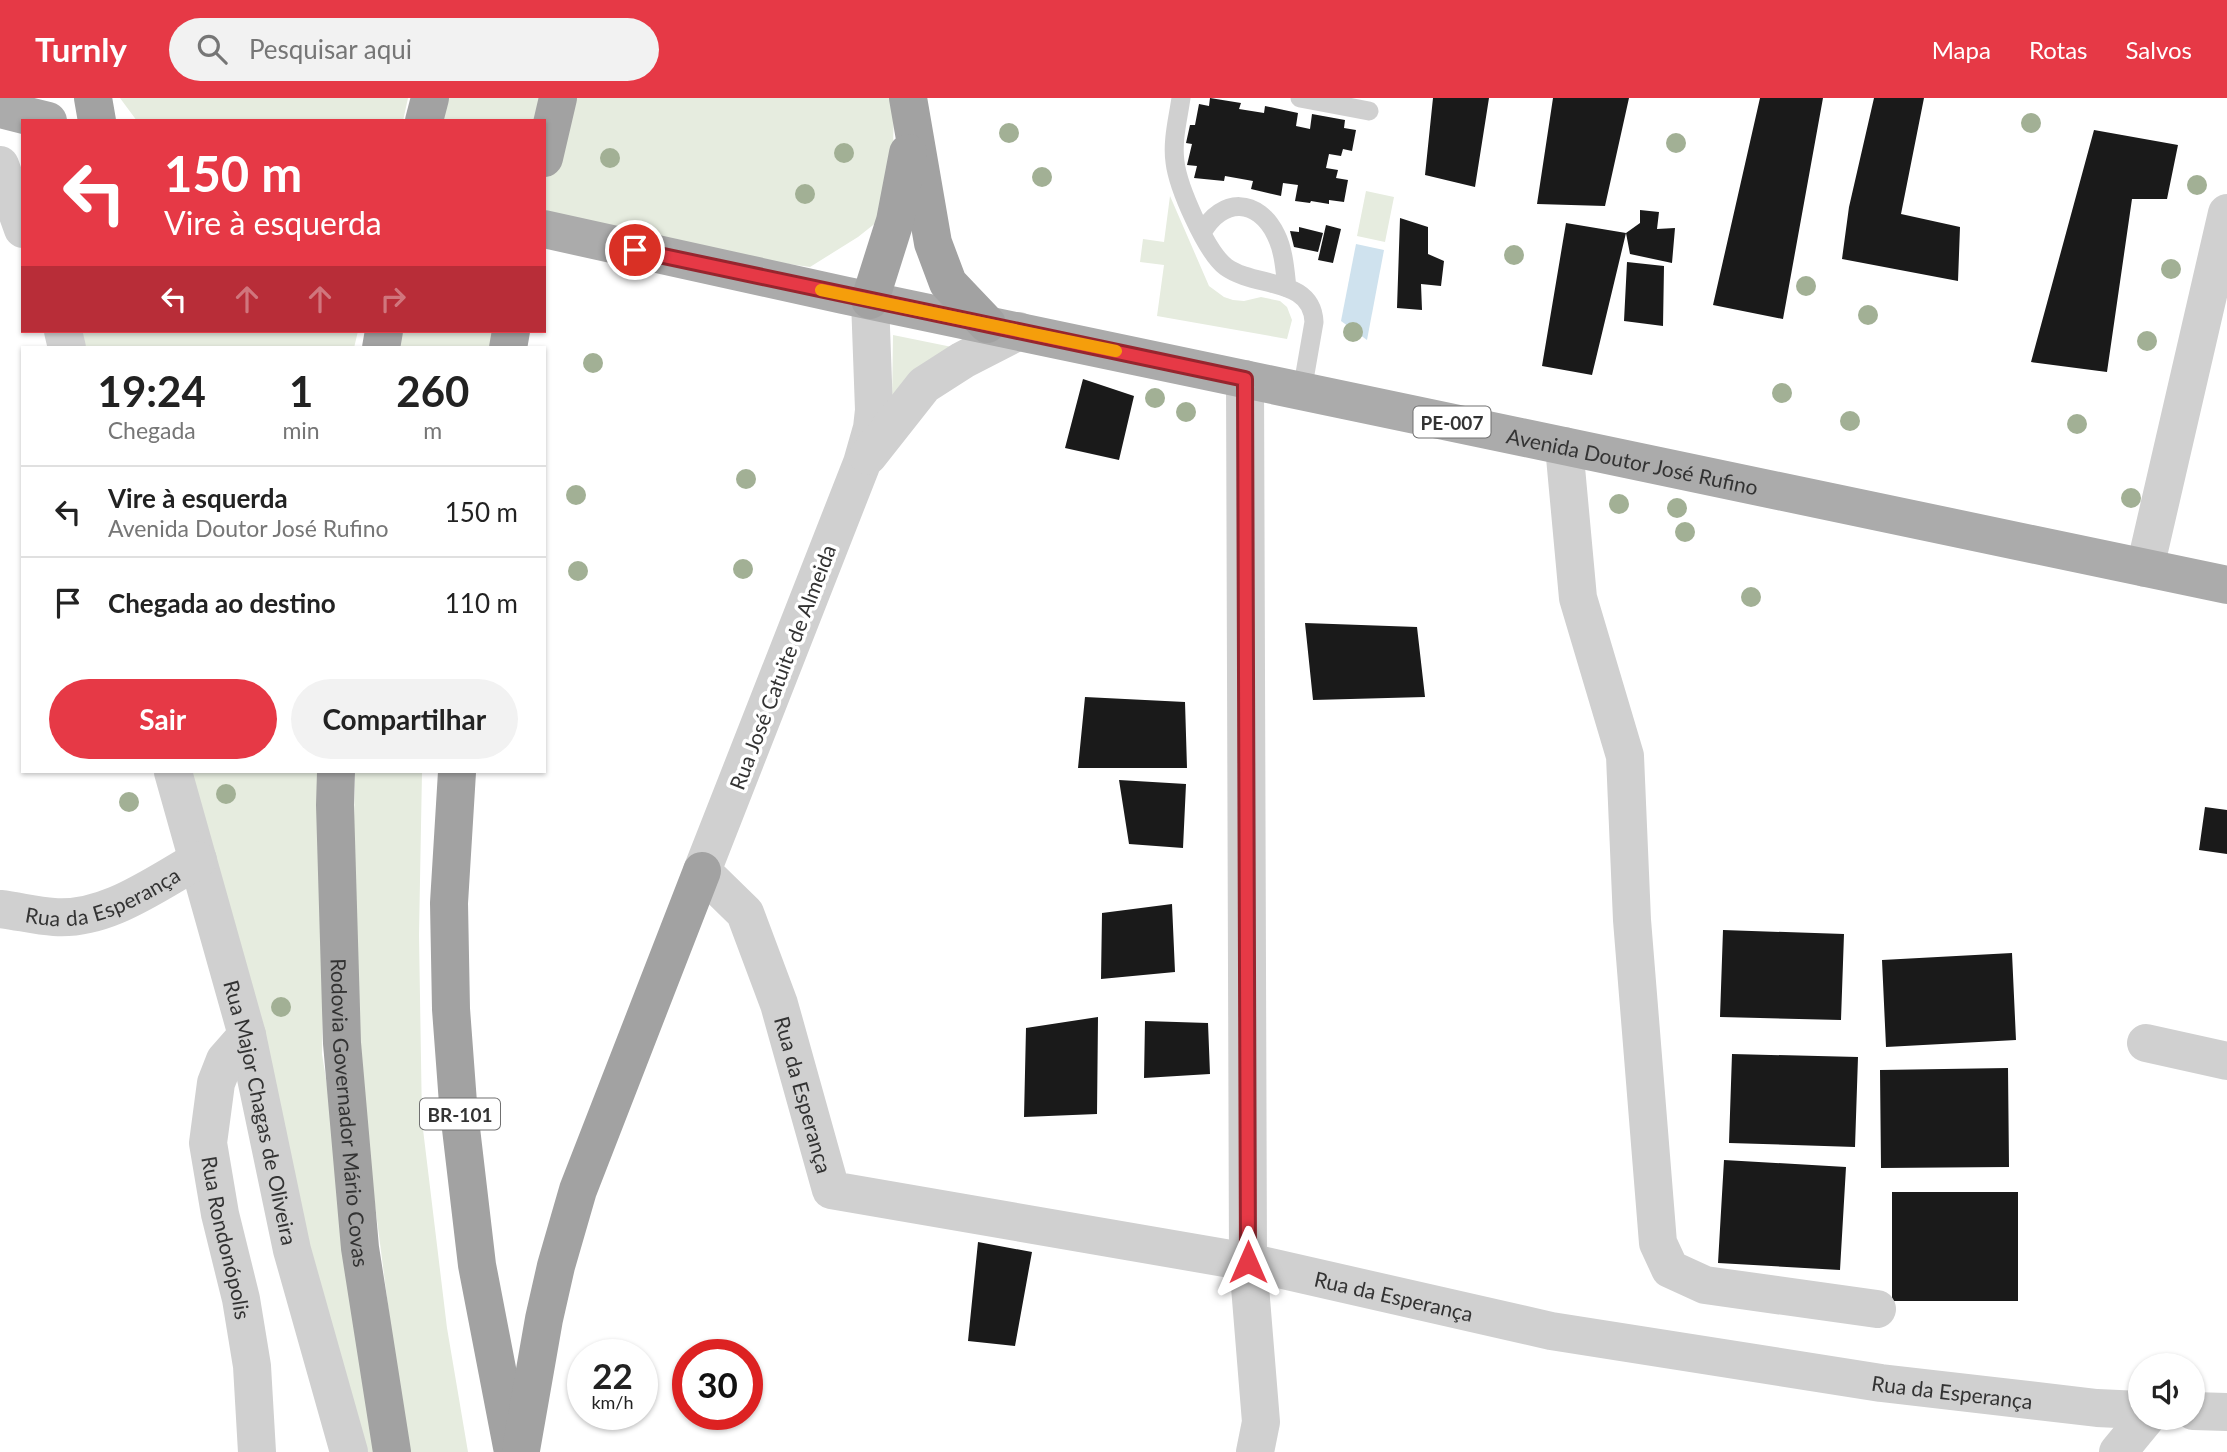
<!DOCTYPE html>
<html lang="pt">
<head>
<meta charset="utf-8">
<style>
  body { margin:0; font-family:Lato,sans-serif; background:#f2f2f2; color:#222; height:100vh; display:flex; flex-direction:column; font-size:26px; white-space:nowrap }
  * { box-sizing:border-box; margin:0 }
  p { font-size:23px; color:#767676 }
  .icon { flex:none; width:38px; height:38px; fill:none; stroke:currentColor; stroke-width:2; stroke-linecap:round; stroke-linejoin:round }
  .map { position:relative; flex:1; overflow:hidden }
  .side { position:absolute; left:21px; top:248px; width:525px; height:427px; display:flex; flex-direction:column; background:#fff; border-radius:0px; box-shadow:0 2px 5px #0004 }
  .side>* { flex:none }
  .guide { position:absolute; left:21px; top:21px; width:525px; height:214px; border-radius:0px; box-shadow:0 2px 5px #0004; background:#e63946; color:#fff; overflow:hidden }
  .buttons { position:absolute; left:2128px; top:1255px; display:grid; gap:14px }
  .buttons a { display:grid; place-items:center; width:77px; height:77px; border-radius:50%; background:#fff; box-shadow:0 2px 5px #0004; font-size:35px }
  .speed { position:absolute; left:567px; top:1241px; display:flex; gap:14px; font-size:35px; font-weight:700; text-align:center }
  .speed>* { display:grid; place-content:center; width:91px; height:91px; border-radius:50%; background:#fff; box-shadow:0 2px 5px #0004; line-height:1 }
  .speed small { font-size:18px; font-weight:400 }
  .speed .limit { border:10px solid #d22; background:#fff; color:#111 }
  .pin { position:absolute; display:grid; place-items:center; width:60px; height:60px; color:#fff; margin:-30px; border:4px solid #fff; border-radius:50%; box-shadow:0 2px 7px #0007 }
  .me { position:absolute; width:77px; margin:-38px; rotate:0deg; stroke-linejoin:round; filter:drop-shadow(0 0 5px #0008) }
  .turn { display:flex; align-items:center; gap:24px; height:147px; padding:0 28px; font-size:32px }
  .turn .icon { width:91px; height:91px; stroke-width:2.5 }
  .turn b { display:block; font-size:49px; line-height:60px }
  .lanes { display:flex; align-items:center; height:66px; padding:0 28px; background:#0003; justify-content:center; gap:35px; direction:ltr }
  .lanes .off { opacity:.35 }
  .eta { display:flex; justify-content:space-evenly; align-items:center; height:119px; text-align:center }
  .eta b { font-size:42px; font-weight:700; line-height:49px }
  .primary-button { display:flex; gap:14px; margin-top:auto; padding:14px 28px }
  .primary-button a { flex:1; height:80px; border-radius:42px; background:#e63946; color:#fff; font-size:28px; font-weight:700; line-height:80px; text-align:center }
  .primary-button a+a { background:#f2f2f2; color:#222 }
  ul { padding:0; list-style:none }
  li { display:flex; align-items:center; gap:21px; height:91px; padding:0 28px; border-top:2px solid #e0e0e0 }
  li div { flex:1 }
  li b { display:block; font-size:26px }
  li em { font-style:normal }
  header { display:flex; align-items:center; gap:42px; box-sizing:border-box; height:98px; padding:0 35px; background:#e63946; color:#fff }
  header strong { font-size:33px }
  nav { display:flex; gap:38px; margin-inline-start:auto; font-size:24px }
  .search { width:490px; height:63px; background:#f2f2f2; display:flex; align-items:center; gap:18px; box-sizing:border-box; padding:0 24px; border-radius:38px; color:#767676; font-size:26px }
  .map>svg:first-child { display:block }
  .green { fill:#e6ecdf }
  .water { fill:#cfe2ee }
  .building { fill:#1a1a1a }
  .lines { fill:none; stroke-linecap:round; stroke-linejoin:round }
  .service { stroke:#d0d0d0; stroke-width:19 }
  .minor { stroke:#d0d0d0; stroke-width:38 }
  .primary { stroke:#ababab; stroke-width:38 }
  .trunk { stroke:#a2a2a2; stroke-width:38 }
  .tree { fill:#a2b095 }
  .route-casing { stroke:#96252e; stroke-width:18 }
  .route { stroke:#e63946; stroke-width:12 }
  .slow { stroke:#f59e0b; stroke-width:12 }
  .labels { text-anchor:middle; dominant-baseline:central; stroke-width:7; stroke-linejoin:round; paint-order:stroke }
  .shield { fill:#fff; stroke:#707070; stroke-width:2 }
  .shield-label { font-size:19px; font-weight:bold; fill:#333 }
  .street-label { font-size:21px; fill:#333; stroke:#fff }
</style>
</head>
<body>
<header>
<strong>Turnly</strong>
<div class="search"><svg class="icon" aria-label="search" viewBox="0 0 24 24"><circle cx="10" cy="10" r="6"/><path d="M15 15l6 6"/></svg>Pesquisar aqui</div>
<nav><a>Mapa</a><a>Rotas</a><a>Salvos</a></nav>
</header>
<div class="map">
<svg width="2227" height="1354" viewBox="0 0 2227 1354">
  <rect width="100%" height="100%" fill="#fff"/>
  <path class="green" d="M120,0h288l-5,23h-266z
    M426,0h120l-6,23h-119z
    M566,0h328l-2,112 -34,27 -48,30 -50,-7 -216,-44v-34l10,-48z
    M1366,93l28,6 -9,45 -28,-6z
    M1170,98l39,90 15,11 9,3 11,1 17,-4 19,4 7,6 5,13 -5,19 -130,-23 7,-51 -24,-3 3,-23 21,3z
    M73,233h285l-4,17h-280z
    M383,233h110l-3,17h-110z
    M893,237l59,12 -60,58z
    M182,674h145l-5,282 64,398h-26z
    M355,674h67l-3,163 3,186 25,207 21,124h-60l-4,-22 -40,-311 -12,-206z"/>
  <path class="water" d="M1356,146l28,6 -17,90 -26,-19z"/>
  <path class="building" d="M1210,0l31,5 -2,6 25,4 1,-7 33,7 -2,13 14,3 2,-15 33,6 -1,8 12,2 -4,21 -9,-2 -2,7 -12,-2 -3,14 12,2 -2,8 12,2 -4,22 -15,-2v4l-18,-3 -1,2 -15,-2 3,-16 -15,-2 -2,13 -30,-7 2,-8 -28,-5 -1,5 -30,-3 3,-12 -10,-1 5,-21 -6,-1 4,-18h5l4,-21 10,2z
    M1433,0h56l-14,89 -50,-12z
    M1553,0h76l-24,108 -68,-2z
    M1760,0h63l-40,221 -70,-14z
    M1874,0h50l-23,116 59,13 -2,54 -116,-22 7,-52z
    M2094,32l84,15 -11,54h-35l-25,173 -76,-10z
    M1640,112l19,2 -2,17 18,-1 -3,35 -42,-9 -4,-21 14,-10z
    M1400,120l28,9v27l16,7 -3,25 -20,-2 1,26 -25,-2z
    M1566,125l60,10 -34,142 -50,-9z
    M1326,127l15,4 -8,34 -15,-3z
    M1299,129l24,6 -5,19 -24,-5 -4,-16 9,1z
    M1627,164l37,4 -1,60 -39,-5z
    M1083,281l51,17 -15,64 -54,-12z
    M1305,525l112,4 8,70 -112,3z
    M1085,599l100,5 2,66h-109z
    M1119,682l67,4 -3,64 -54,-4z
    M2205,709l22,3v44l-28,-4z
    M1172,806l3,68 -74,7 1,-66z
    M1723,832l121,4 -3,86 -121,-3z
    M2012,855l4,87 -130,7 -4,-87z
    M1098,919l-1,97 -73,3 2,-89z
    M1145,923l63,2 2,51 -66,4z
    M1732,956l126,3 -3,90 -126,-4z
    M2008,970l1,99 -128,1 -1,-98z
    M1724,1062l122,7 -6,103 -122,-7z
    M1892,1094h126v109h-126z
    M978,1144l54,10 -17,94 -47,-5z"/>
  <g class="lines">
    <path class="service" d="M1181,0c-3,21 -9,43 -6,64 3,25 31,90 51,105 29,21 86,10 88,55l-12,69
      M1300,0l69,13
      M1202,135c20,-36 56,-35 74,2 8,16 9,36 11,53"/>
    <g class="minor">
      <path d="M0,67l23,64"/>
      <path id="s1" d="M870,202l4,110 -2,18 -10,35 -160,408 43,42 34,91 52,186 417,72 303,69 330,52 216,25 43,2"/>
      <path d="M63,233l4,17"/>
      <path d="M1245,281l3,883 13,160 -6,30"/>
      <path d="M1564,348l14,152 47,158 7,164 26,323 12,26 35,16 172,24"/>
      <path d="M868,358l56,-71 39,-25 56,-29"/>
      <path d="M2145,470l82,-355"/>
      <path id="s2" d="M173,674l74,263 45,215 57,202"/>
      <path id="s3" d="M0,811c18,2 36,7 54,8 52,4 101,-33 144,-57"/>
      <path id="s4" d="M247,937l-22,25 -9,23 -8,60 12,71 21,85 11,67 5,86"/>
      <path d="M2146,945l81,18"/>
      <path d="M2193,1313l34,1"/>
      <path d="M2118,1354l28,-34"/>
    </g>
    <g class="primary">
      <path d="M0,11l48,12"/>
      <path id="s5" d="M544,131l299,66 1384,290"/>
    </g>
    <g class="trunk">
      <path d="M93,0l4,23"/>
      <path d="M908,0l25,145 15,40 39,41"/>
      <path d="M424,23l6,-23"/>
      <path d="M544,60l14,-60"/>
      <path d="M870,202l25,-79 13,-68"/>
      <path d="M381,250l3,-17"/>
      <path d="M508,250l3,-17"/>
      <path id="s6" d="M336,674l-1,33 7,238 18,205 32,204"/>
      <path d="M457,674l-8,131 2,106 7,94 19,162 36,187"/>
      <path d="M521,1352l23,-131 12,-53 22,-76 124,-319"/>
    </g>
  </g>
  <g class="tree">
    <circle cx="2031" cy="25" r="10"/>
    <circle cx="1009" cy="35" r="10"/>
    <circle cx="1676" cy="45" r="10"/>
    <circle cx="844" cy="55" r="10"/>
    <circle cx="610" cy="60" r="10"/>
    <circle cx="1042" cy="79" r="10"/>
    <circle cx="2197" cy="87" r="10"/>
    <circle cx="805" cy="96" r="10"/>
    <circle cx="1514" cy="157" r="10"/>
    <circle cx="2171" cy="171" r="10"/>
    <circle cx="1806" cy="188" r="10"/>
    <circle cx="1868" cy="217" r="10"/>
    <circle cx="1353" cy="234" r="10"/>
    <circle cx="2147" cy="243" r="10"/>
    <circle cx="593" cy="265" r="10"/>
    <circle cx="1782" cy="295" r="10"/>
    <circle cx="1155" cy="300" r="10"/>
    <circle cx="1186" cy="314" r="10"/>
    <circle cx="1850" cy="323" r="10"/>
    <circle cx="2077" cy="326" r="10"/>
    <circle cx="746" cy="381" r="10"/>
    <circle cx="576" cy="397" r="10"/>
    <circle cx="2131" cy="400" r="10"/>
    <circle cx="1619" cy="406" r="10"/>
    <circle cx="1677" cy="410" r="10"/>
    <circle cx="1685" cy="434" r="10"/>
    <circle cx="743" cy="471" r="10"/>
    <circle cx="578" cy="473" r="10"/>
    <circle cx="1751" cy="499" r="10"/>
    <circle cx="226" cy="696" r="10"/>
    <circle cx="129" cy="704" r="10"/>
    <circle cx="281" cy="909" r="10"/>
  </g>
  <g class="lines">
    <g class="route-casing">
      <path id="route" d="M635,152l610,129 3,883"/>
    </g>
    <use href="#route" class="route"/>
    <path class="slow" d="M821,192l295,61"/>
  </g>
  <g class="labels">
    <g class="shield">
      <rect x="1413.5" y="308.5" width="77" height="31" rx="5"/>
      <rect x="420" y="1000.5" width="80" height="31" rx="5"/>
    </g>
    <g class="shield-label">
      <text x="1452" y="324">PE-007</text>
      <text x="460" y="1016">BR-101</text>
    </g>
    <g class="street-label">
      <text stroke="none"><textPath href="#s5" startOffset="1113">Avenida Doutor José Rufino</textPath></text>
      <text transform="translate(782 569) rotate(-69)">Rua José Catuite de Almeida</text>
      <text stroke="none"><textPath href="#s3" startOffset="107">Rua da Esperança</textPath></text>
      <text stroke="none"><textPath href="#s1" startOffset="854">Rua da Esperança</textPath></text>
      <text stroke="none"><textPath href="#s2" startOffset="352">Rua Major Chagas de Oliveira</textPath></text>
      <text stroke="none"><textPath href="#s6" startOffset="341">Rodovia Governador Mário Covas</textPath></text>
      <text stroke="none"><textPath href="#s4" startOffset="215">Rua Rondonópolis</textPath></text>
      <text stroke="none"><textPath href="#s1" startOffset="1526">Rua da Esperança</textPath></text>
      <text stroke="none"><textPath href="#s1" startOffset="2093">Rua da Esperança</textPath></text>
    </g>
  </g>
</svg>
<div class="buttons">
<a><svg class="icon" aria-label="sound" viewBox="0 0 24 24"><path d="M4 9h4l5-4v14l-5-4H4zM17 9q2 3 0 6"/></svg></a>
</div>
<div class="speed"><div>22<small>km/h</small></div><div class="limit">30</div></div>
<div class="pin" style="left:635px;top:152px;background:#d93025"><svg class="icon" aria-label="arrive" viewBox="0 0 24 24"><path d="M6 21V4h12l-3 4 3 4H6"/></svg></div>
<svg class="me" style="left:1248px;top:1164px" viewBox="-20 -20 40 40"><path d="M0-17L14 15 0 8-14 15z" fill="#e63946" stroke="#fff" stroke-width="4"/></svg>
<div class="guide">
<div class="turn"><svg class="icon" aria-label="left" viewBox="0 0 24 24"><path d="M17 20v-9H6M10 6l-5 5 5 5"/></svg><div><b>150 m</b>Vire à esquerda</div></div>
<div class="lanes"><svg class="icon" aria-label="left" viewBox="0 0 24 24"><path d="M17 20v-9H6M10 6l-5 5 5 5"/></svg><svg class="icon off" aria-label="ahead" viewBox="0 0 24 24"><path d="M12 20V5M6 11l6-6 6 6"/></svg><svg class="icon off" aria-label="ahead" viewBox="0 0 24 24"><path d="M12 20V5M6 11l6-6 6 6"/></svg><svg class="icon off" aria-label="right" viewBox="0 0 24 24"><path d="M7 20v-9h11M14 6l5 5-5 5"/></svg></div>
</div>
<section class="side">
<div class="eta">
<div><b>19:24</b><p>Chegada</p></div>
<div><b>1</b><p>min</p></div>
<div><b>260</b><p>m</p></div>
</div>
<ul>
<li><svg class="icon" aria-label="left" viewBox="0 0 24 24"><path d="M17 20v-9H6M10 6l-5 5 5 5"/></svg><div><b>Vire à esquerda</b><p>Avenida Doutor José Rufino</p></div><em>150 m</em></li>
<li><svg class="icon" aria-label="arrive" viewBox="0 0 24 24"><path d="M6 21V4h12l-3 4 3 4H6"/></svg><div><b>Chegada ao destino</b></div><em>110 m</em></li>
</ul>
<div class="primary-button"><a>Sair</a><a>Compartilhar</a></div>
</section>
</div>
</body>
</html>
